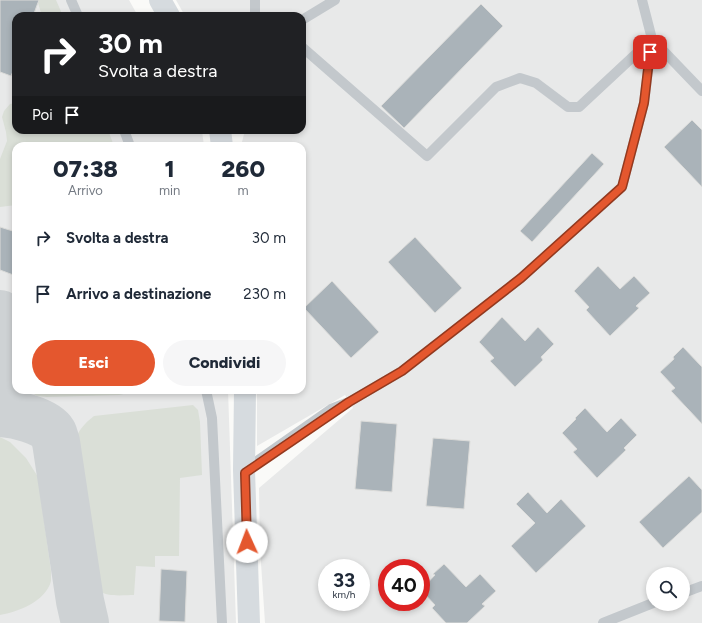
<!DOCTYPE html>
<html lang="it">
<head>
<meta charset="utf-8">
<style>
  body { margin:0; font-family:Figtree,sans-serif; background:#f6f6f7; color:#1f2937; height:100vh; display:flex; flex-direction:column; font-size:15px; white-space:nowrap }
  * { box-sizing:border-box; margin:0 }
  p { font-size:13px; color:#747a83 }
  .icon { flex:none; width:22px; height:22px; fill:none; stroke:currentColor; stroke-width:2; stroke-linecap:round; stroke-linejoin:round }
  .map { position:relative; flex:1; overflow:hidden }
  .panel { position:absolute; left:12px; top:142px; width:294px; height:252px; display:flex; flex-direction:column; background:#fff; border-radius:12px; box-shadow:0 2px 6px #0003 }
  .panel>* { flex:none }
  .hud { position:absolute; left:12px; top:12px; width:294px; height:122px; border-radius:12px; box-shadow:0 2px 6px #0003; background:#202124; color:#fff; overflow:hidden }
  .controls { position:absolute; left:646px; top:567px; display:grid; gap:8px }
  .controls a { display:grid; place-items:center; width:44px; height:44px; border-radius:50%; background:#fff; box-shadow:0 2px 6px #0003; font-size:20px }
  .speed { position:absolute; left:318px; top:559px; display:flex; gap:8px; font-size:20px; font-weight:700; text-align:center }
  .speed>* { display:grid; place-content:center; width:52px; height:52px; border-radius:50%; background:#fff; box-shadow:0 2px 6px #0003; line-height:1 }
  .speed small { font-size:10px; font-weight:400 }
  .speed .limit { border:6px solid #d22; background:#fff; color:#111 }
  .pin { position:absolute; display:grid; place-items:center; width:34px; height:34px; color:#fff; margin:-17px; border-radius:8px; box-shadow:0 2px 6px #0006 }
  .me { position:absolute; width:44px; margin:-22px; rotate:358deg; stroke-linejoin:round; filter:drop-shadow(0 0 3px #0008) }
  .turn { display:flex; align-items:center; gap:14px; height:84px; padding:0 20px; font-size:18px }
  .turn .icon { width:52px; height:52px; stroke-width:2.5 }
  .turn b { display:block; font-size:28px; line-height:34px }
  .then { display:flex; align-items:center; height:38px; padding:0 20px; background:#0003; gap:8px; font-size:15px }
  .eta { display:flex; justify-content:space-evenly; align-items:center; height:68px; text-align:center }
  .eta b { font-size:24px; font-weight:800; line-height:28px }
  .cta { display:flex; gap:8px; margin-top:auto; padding:8px 20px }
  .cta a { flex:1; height:46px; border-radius:24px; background:#e4572e; color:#fff; font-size:16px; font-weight:800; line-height:46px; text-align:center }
  .cta a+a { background:#f6f6f7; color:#1f2937 }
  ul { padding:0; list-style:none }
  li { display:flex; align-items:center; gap:12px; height:56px; padding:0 20px }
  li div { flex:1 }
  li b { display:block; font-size:15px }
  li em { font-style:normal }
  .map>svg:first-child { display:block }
  .built { fill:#e8e9e9; fill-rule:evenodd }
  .green { fill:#dadfd7 }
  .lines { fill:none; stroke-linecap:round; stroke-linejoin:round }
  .taxiway { stroke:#ced2d4; stroke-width:48 }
  .building { fill:#aab3b9; stroke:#dcdcda }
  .lane { stroke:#c3c8cc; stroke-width:10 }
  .secondary { stroke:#d6dbdf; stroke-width:22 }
  .route-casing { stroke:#94391e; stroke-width:10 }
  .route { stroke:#e4572e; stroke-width:7 }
</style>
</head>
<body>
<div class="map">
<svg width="702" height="623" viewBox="0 0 702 623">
  <rect width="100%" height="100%" fill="#fafaf8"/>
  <path class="built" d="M0,0h129l9,16h-122v114h186v1l2,15h-188v244h212l8,233h-236z
    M176,0h526v623h-437l-5,-75 -1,-60 94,-80 -8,-13 -88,51v-56h45v-244h-61l4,-16h57v-114h-117zM327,568h34v34h-34zM387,568h34v34h-34zM653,574h30v30h-30z"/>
  <path class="green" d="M39,0h17l7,16h-21l-4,-13z
    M16,103v27h92l6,16h-98v59l-16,2v-48l7,-18 -1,-9 -4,-15 2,-6 6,-7z
    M12,316h4v63c-10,-21 -7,-40 -4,-63z
    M27,390h114l-22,5 -72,2 -10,-1z
    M193,405l5,5 2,12 2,53 -22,3 -1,78h-24v11l-19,-1 -2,29c-10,0 -31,3 -38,-7 -2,-3 -2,-8 -3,-12l-18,-134c3,-12 10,-19 19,-26z
    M0,437l10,5 16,16 12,19 13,94c0,3 0,7 0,10 -5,20 -33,31 -51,34z"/>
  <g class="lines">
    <path class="taxiway" d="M0,413c14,1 45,7 53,20 1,2 2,6 3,9l24,159 5,22
      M0,413v-99"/>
  </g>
  <path class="building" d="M0,0h39l-6,16h-17v48l-5,12 -11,-4z
    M481,4l22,22 -99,102 -23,-22z
    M692,120l10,10v57l-38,-40z
    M592,153l12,11 -72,78 -12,-11z
    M0,227l16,5v44l-16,-6z
    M415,237l47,51 -27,25 -47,-51z
    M598,266l22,23 14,-13 16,17 -14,13 3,2 -29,28 -24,-26 3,-3 -15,-16z
    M332,281l47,51 -28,26 -47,-50z
    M502,317l23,24 13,-14 16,17 -13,13 2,3 -28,27 -25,-26 4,-3 -15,-16z
    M683,347l19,20v57l-31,-33 4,-3 -15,-16 14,-13 -1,-2z
    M585,408l22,24 14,-14 16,17 -13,13 2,2 -29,28 -24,-26 4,-3 -15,-16 14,-14 -1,-1z
    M361,421l36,3 -5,68 -37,-3z
    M433,438l37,3 -6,68 -38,-3z
    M689,476l13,14v22l-39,36 -24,-26z
    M528,492l19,21 14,-14 25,27 -50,47 -25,-27 24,-23 -19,-19z
    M444,564l22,23 14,-13 16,17 -14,13 3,2 -18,17h-21l-14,-15 3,-3 -14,-15 14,-15 -2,-1z
    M161,569l26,2 -2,51 -26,-1z"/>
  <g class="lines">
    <path class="lane" d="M71,0l7,16
      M642,0l10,39 50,52
      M255,16v-16
      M302,20l33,-20
      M302,47l125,109 69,-69 24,-9 16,5 32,24h11l73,-68
      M124,130l6,16
      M206,390l6,28 10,205
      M244,470l87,-61 18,-7 53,-31 119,-93 101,-91 22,-84 8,-64
      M683,593l19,-7
      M603,623l50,-20"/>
    <path class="secondary" d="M160,0l9,16
      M220,130l2,16
      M245,390l-1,80 5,153"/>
  </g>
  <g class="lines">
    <g class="route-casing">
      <path id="route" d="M247,542l-2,-69 104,-71 53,-31 119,-93 101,-91 22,-84 6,-51"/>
    </g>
    <use href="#route" class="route"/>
  </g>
</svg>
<div class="controls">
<a><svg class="icon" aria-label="search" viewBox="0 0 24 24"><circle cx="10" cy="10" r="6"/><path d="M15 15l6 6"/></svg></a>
</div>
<div class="speed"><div>33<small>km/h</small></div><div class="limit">40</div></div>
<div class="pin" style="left:650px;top:52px;background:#d93025"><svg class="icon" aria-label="arrive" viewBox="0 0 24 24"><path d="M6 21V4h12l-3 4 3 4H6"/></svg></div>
<svg class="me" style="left:247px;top:542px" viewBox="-20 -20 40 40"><circle r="19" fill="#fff"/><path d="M0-13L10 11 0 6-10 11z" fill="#e4572e"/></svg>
<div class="hud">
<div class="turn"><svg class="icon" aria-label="right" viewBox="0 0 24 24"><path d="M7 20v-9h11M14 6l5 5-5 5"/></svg><div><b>30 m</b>Svolta a destra</div></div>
<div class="then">Poi<svg class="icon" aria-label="arrive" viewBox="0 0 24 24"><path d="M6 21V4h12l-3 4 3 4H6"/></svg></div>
</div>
<section class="panel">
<div class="eta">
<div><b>07:38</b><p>Arrivo</p></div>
<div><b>1</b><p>min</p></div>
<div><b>260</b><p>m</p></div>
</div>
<ul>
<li><svg class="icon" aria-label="right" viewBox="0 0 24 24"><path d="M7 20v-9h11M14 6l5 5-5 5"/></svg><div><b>Svolta a destra</b></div><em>30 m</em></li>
<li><svg class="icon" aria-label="arrive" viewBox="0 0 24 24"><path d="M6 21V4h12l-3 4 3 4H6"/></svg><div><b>Arrivo a destinazione</b></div><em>230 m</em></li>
</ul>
<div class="cta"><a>Esci</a><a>Condividi</a></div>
</section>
</div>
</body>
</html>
